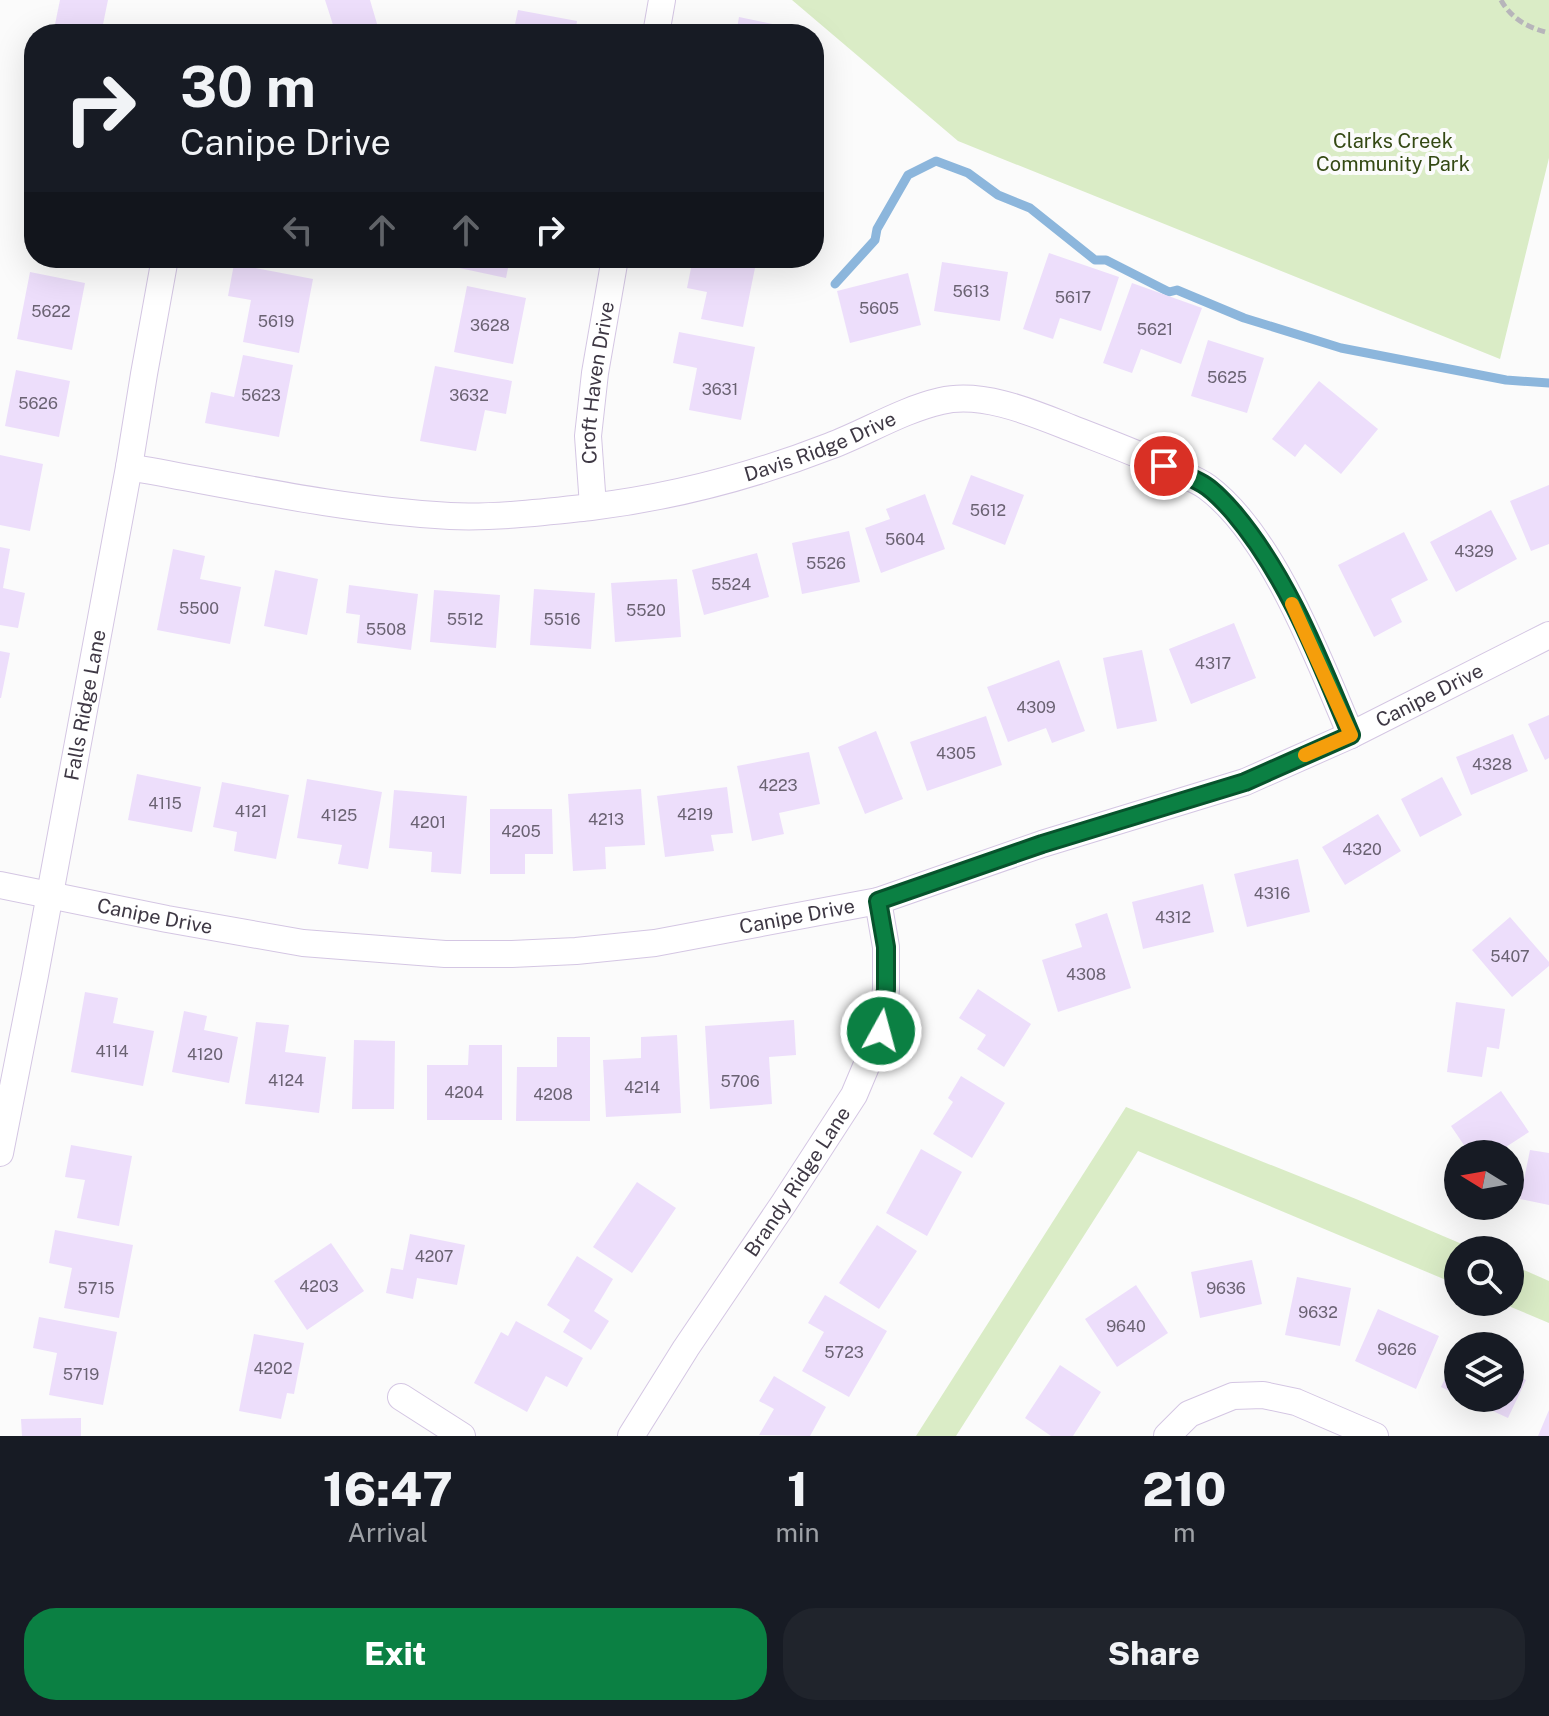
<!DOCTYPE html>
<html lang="en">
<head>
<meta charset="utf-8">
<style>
  body { margin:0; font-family:"Public Sans",sans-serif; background:#20242c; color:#f1f3f6; height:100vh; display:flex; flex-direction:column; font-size:30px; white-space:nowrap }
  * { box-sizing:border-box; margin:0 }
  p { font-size:26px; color:#9ea1a6 }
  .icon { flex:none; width:44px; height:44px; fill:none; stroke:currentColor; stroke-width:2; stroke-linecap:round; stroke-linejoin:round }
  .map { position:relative; height:1436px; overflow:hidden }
  .side { display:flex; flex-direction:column; background:#171b24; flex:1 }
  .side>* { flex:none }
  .hud { position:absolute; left:24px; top:24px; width:800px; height:244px; border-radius:32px; box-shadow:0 8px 32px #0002; background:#171b24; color:#f1f3f6; overflow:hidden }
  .needle { width:52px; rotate:281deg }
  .buttons { position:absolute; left:1444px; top:1140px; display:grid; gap:16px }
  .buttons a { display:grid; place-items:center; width:80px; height:80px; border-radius:50%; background:#171b24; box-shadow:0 8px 32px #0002; font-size:40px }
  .pin { position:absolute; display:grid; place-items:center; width:68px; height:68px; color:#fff; margin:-34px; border:4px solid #fff; border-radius:50%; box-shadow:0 2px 8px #0007 }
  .me { position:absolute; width:88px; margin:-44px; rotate:7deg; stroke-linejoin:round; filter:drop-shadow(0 0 6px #0008) }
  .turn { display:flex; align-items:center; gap:28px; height:168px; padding:0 24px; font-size:36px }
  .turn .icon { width:104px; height:104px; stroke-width:2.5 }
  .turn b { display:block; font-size:56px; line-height:68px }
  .lanes { display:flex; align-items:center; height:76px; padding:0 24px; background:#0003; justify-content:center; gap:40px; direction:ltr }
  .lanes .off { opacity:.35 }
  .eta { display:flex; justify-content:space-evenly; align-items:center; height:136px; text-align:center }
  .eta b { font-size:48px; font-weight:800; line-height:56px }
  .action { display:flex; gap:16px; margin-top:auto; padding:16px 24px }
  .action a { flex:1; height:92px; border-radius:32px; background:#0b8043; color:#fff; font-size:32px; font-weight:800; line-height:92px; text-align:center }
  .action a+a { background:#20242c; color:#f1f3f6 }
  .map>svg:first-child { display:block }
  .green { fill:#daecc6 }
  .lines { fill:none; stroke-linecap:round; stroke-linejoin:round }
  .stream { stroke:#8cb6dc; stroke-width:9 }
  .building { fill:#eddefb }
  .street-casing { stroke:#d4c6e3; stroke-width:28 }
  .path { stroke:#b7b5ba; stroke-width:5; stroke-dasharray:8 4; stroke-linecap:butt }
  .street { stroke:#fff; stroke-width:26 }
  .route-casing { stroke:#07532c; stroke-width:20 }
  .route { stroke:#0b8043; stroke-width:14 }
  .slow { stroke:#f59e0b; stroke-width:14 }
  .labels { text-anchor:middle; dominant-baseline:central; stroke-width:8; stroke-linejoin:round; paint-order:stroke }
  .number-label { font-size:16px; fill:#6a6272 }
  .park-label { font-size:20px; fill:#344914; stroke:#fbfbfb }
  .street-label { font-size:20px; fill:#3e3844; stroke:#fbfbfb }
</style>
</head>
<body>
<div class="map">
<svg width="1549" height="1436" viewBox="0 0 1549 1436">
  <rect width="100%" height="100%" fill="#fbfbfb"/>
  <path class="green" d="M792,0h757v158l-49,201 -542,-218z
    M1126,1107l230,92 120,51h-18v35l-320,-134 -182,285h-40z
    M1510,1264l39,17v42l-50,-21h11z"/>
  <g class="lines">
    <path class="stream" d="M835,284l40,-44 2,-11 31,-54 28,-14 32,12 30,22 32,13 65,52h11l63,32 8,-2 67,28 97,30 165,32 43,3"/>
  </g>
  <path class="building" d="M60,0h48l-7,34h-48z
    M325,0h45l10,34h-44z
    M518,10l59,11 -2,13h-62z
    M739,17l52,11 -1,6h-54z
    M1049,253l70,24 -18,54 -41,-13 -7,21 -30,-10z
    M452,258h58l-4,20 -56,-12z
    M693,258h38l25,5 -13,64 -42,-8 6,-27 -20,-4z
    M942,262l66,10 -8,49 -66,-10z
    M234,264l79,15 -14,74 -56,-11 8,-42 -23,-4z
    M30,272l55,11 -13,67 -55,-11z
    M908,273l13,52 -71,18 -13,-52z
    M1132,283l70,25 -21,56 -40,-15 -9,24 -29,-10z
    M467,286l59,12 -13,66 -59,-12z
    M679,332l76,15 -14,73 -52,-10 8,-42 -24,-5z
    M1208,340l56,18 -17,55 -56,-17z
    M243,355l50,10 -14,72 -74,-14 6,-31 23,5z
    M435,366l77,15 -6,33 -21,-4 -9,41 -56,-10z
    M16,370l54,11 -11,56 -54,-11z
    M1319,381l59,48 -37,45 -36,-30 -10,13 -23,-18z
    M0,455l43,9 -13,67 -30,-6z
    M971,475l53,20 -19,50 -53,-21z
    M1549,485v59l-18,7 -21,-50z
    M925,494l20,55 -64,24 -16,-45 25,-9 -4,-10z
    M1491,510l26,49 -61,33 -26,-50z
    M849,531l11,51 -58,12 -10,-51z
    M1404,532l24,48 -37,19 11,23 -28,15 -36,-72z
    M0,547l10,2 -7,39 22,5 -7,35 -18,-3z
    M173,549l32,7 -5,23 41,8 -11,57 -73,-14z
    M757,553l12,44 -65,18 -12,-45z
    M275,570l43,9 -11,56 -43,-9z
    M677,579l4,58 -66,5 -4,-59z
    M349,585l69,9 -7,56 -54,-7 3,-28 -14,-2z
    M534,589l61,4 -4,56 -61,-4z
    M434,590l66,5 -4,53 -66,-6z
    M1234,623l22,55 -65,26 -22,-55z
    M1142,650l15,71 -40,8 -14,-71z
    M0,651l10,2 -9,45h-1z
    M1059,660l26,71 -33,12 -6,-15 -38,14 -21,-55z
    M1549,715v43l-4,2 -17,-36z
    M986,716l16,49 -75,26 -17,-49z
    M876,731l27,68 -38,15 -27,-67z
    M1513,734l15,37 -57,24 -15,-38z
    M809,752l11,52 -41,9 5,21 -32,7 -15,-75z
    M137,774l64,13 -9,45 -64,-12z
    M1442,777l20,38 -42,22 -19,-38z
    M307,779l75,13 -14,77 -30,-5 4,-19 -45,-7z
    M222,782l67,13 -13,64 -42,-8 3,-19 -24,-5z
    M727,787l6,46 -22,2 3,16 -49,6 -8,-61z
    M641,789l4,56 -40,2 1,22 -33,2 -5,-77z
    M394,790l73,6 -6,78 -30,-2 1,-20 -43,-4z
    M490,809h62l1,45h-28v20h-35z
    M1378,814l23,37 -56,34 -23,-38z
    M1298,859l12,53 -63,15 -13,-53z
    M1203,884l11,48 -71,17 -11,-47z
    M1107,913l24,75 -73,24 -16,-52 40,-13 -7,-23z
    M1510,917l39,45v4l-37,31 -40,-47z
    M978,989l53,35 -27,43 -27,-18 9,-14 -27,-17z
    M85,992l33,6 -5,25 41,8 -11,55 -72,-14z
    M1456,1002l49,7 -6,40 -12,-2 -5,30 -35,-5z
    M184,1011l23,5 -3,14 34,7 -9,46 -57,-11z
    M794,1020l2,35 -27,2 3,47 -62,5 -5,-83z
    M256,1022l33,3 -4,27 41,5 -7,56 -74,-9z
    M677,1035l4,78 -75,4 -3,-57 38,-2v-21z
    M557,1037h33v84h-74l1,-54h40z
    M354,1040l41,1 -1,68h-42z
    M469,1045h33v75h-75v-55h41z
    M961,1076l44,27 -33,55 -39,-24 20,-32 -5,-4z
    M1501,1091l28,41 -34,22h-25l-19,-28z
    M71,1145l61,11 -13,70 -42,-8 8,-38 -20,-3z
    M921,1149l41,23 -35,64 -41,-23z
    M1530,1150l19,3v52l-29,-6z
    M637,1182l39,26 -44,65 -39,-26z
    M877,1225l40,26 -38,58 -40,-26z
    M55,1230l78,15 -14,73 -55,-10 8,-40 -23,-5z
    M410,1234l55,11 -8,40 -40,-7 -4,21 -27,-6 5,-25 12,2z
    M331,1243l33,48 -57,39 -33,-49z
    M577,1256l36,23 -19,32 15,10 -18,29 -28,-18 7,-12 -23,-15z
    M1252,1260l10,44 -62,14 -9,-46z
    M1297,1277l54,11 -11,58 -55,-11z
    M1136,1285l32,48 -51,34 -32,-48z
    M825,1295l62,36 -38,66 -47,-26 22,-39 -16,-9z
    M1378,1309l61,27 -23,53 -61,-28z
    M39,1317l78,15 -14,73 -54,-10 8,-42 -24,-5z
    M516,1321l67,37 -16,29 -21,-11 -19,36 -53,-29 27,-51 7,4z
    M254,1334l50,9 -10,51 -7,-1 -6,26 -42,-8z
    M1458,1351v44l-17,-8z
    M1060,1365l41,27 -28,44h-22l-26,-18z
    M1510,1373l16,7 -18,38 -43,-20h45z
    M774,1376l52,31 -16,29 -51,-1 15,-26 -15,-8z
    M1549,1410v26h-11z
    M81,1418v18h-59l-1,-17z"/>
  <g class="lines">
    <g class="street-casing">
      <g id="street">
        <path d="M656,34l6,-34"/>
        <path id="s1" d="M129,467c107,19 213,43 321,49 47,2 95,-4 141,-9 82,-10 162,-31 239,-61 37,-14 72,-36 111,-45 41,-10 92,12 130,27 33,13 66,25 98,40 12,6 27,11 38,19 65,48 112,173 144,248"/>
        <path id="s2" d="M593,506l-5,-70 7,-63 20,-115"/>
        <path id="s3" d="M0,885l167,34 136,24 142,11h67l64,-3 79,-8 223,-42 164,-57 203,-62 106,-47 198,-100"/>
        <path id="s4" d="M0,1153l35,-178 94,-508 15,-93 21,-116"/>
        <path d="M401,1397l61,39"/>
        <path id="s5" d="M631,1436l55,-88 98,-145 70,-108 27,-64 5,-42v-42l-8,-46"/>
        <path d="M1167,1436l22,-22 44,-18 30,-1 33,7 79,34"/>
      </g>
    </g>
    <path class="path" d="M1501,0c10,19 28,28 48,33"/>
    <use href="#street" class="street"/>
  </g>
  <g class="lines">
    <g class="route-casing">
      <path id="route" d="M881,1031l5,-42v-42l-8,-46 164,-57 203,-62 106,-47c-32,-76 -63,-158 -117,-222 -9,-10 -19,-22 -31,-29 -12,-7 -26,-12 -39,-18"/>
    </g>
    <use href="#route" class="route"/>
    <path class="slow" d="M1292,604l59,131 -46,20"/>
  </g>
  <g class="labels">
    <g class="number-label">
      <text x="971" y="291">5613</text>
      <text x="1073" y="297">5617</text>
      <text x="879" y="308">5605</text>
      <text x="51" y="311">5622</text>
      <text x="276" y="321">5619</text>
      <text x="490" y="325">3628</text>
      <text x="1155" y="329">5621</text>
      <text x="1227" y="377">5625</text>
      <text x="720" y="389">3631</text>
      <text x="261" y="395">5623</text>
      <text x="469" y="395">3632</text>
      <text x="38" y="403">5626</text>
      <text x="988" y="510">5612</text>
      <text x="905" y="539">5604</text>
      <text x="1474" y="551">4329</text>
      <text x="826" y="563">5526</text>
      <text x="731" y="584">5524</text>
      <text x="199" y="608">5500</text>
      <text x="646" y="610">5520</text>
      <text x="465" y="619">5512</text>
      <text x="562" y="619">5516</text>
      <text x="386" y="629">5508</text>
      <text x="1213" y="663">4317</text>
      <text x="1036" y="707">4309</text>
      <text x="956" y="753">4305</text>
      <text x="1492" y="764">4328</text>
      <text x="778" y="785">4223</text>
      <text x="165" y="803">4115</text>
      <text x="251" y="811">4121</text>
      <text x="695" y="814">4219</text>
      <text x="339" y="815">4125</text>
      <text x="606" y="819">4213</text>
      <text x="428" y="822">4201</text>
      <text x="521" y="831">4205</text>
      <text x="1362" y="849">4320</text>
      <text x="1272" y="893">4316</text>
      <text x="1173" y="917">4312</text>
      <text x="1510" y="956">5407</text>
      <text x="1086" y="974">4308</text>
      <text x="112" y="1051">4114</text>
      <text x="205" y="1054">4120</text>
      <text x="286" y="1080">4124</text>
      <text x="740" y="1081">5706</text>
      <text x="642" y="1087">4214</text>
      <text x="464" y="1092">4204</text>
      <text x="553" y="1094">4208</text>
      <text x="434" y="1256">4207</text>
      <text x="319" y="1286">4203</text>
      <text x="96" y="1288">5715</text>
      <text x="1226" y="1288">9636</text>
      <text x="1318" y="1312">9632</text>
      <text x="1126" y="1326">9640</text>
      <text x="1397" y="1349">9626</text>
      <text x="844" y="1352">5723</text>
      <text x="273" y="1368">4202</text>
      <text x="81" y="1374">5719</text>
    </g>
    <g class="park-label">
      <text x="1393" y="141">Clarks Creek<tspan x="1393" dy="23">Community Park</tspan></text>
    </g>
    <g class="street-label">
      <text stroke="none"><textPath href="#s2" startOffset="124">Croft Haven Drive</textPath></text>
      <text stroke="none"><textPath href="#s1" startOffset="704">Davis Ridge Drive</textPath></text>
      <text stroke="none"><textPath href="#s3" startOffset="1478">Canipe Drive</textPath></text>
      <text stroke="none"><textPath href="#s4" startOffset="456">Falls Ridge Lane</textPath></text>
      <text stroke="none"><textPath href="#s3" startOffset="158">Canipe Drive</textPath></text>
      <text stroke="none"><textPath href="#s3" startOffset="806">Canipe Drive</textPath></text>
      <text stroke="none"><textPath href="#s5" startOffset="304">Brandy Ridge Lane</textPath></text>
    </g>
  </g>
</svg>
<div class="buttons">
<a><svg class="needle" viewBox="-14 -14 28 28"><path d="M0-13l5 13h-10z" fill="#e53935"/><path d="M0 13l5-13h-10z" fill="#9ea1a6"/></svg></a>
<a><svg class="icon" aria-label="search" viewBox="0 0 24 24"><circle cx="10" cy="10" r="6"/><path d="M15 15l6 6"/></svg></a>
<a><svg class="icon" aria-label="layers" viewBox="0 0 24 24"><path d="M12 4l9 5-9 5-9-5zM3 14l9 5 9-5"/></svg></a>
</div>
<div class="pin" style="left:1164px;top:466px;background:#d93025"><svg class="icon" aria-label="arrive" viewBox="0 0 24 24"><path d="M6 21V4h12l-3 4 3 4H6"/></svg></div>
<svg class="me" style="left:881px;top:1031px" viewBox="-20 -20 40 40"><circle r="17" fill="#0b8043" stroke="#fff" stroke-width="3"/><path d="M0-11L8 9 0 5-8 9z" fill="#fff"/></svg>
<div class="hud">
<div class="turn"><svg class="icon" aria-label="right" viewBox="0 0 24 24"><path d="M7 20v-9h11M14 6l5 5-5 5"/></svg><div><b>30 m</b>Canipe Drive</div></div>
<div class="lanes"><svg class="icon off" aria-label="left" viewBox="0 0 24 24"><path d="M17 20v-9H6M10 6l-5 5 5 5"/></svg><svg class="icon off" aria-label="ahead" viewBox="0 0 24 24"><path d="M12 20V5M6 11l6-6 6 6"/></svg><svg class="icon off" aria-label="ahead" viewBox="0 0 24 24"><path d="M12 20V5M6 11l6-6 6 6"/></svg><svg class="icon" aria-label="right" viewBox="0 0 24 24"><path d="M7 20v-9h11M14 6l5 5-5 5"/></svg></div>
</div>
</div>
<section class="side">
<div class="eta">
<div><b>16:47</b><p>Arrival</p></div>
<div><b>1</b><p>min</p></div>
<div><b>210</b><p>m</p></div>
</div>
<div class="action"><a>Exit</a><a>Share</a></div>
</section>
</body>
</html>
